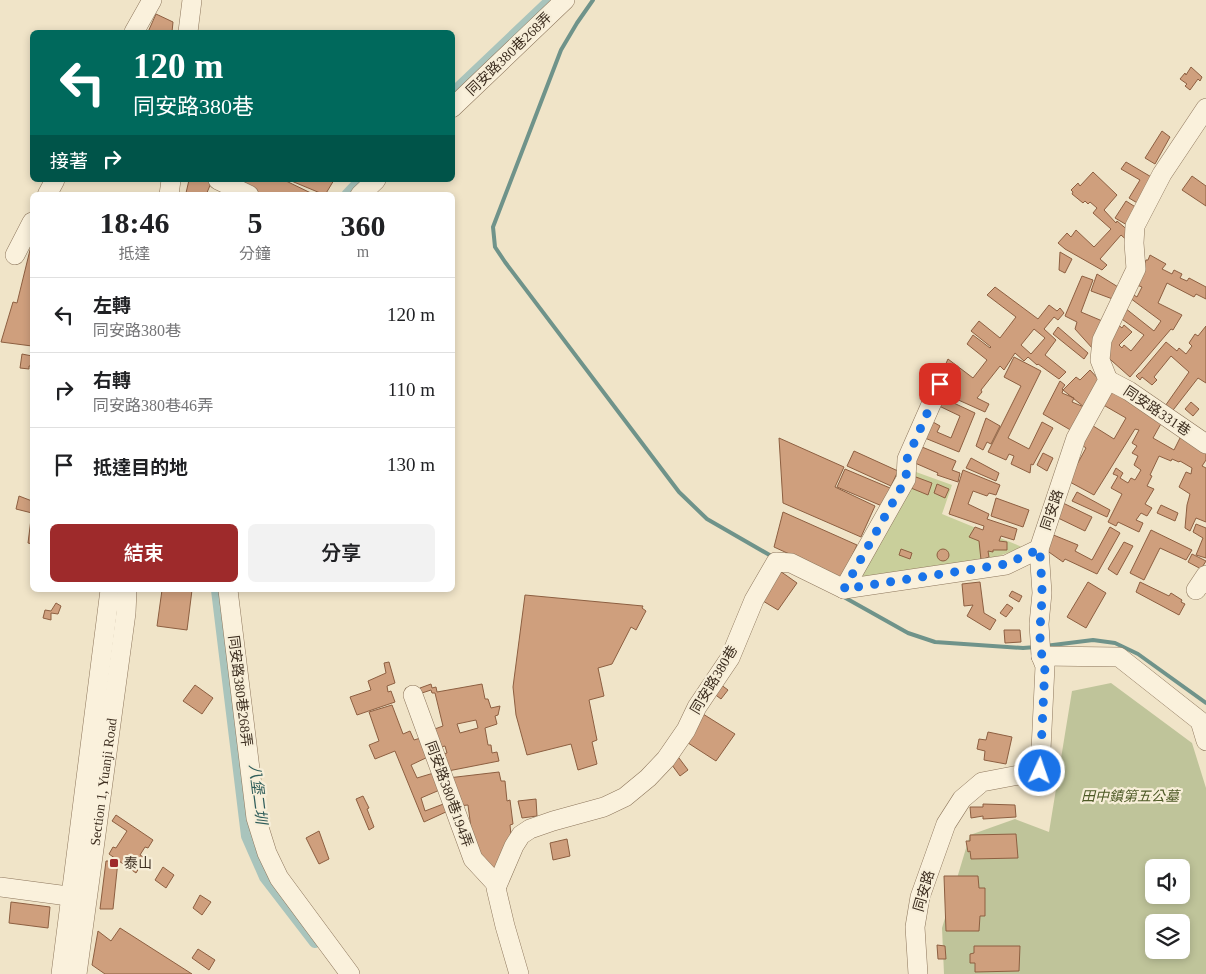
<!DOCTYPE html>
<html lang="zh-TW">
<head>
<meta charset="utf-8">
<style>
  body { margin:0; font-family:"Times New Roman","Noto Sans TC",serif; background:#f2f2f2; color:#202124; height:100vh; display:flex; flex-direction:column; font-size:19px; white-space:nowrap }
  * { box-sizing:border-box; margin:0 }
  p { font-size:16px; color:#757577 }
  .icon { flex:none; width:28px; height:28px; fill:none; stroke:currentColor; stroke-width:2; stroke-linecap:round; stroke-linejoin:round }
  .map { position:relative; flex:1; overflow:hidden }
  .side { position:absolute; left:30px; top:192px; width:425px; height:400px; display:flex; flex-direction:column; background:#fff; border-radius:8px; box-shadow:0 2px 8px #0003 }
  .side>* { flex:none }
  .hud { position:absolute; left:30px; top:30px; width:425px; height:152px; border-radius:8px; box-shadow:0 2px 8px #0003; background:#00695c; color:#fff; overflow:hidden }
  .fabs { position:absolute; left:1145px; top:859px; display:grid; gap:10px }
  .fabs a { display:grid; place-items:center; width:45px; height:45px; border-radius:8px; background:#fff; box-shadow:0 2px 8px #0003; font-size:25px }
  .pin { position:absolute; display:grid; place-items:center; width:42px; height:42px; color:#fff; margin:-21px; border-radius:10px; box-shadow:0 2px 8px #0006 }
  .me { position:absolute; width:55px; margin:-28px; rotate:3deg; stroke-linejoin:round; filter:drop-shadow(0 0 4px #0008) }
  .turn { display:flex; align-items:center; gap:18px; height:105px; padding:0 20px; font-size:22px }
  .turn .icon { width:65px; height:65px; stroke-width:2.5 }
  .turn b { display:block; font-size:35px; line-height:42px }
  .then { display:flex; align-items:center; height:48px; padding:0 20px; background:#0003; gap:10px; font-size:19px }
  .eta { display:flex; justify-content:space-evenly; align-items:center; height:85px; text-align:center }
  .eta b { font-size:30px; font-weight:600; line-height:35px }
  .button { display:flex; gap:10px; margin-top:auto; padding:10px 20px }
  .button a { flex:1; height:58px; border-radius:8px; background:#9e2a2b; color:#fff; font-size:20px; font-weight:600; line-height:58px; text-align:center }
  .button a+a { background:#f2f2f2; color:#202124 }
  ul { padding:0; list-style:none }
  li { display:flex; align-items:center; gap:15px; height:75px; padding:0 20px; border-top:1px solid #e0e0e0 }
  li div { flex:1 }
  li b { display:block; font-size:19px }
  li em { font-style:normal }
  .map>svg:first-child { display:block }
  .green { fill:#c9cf9b }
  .cemetery { fill:#bfc49a; fill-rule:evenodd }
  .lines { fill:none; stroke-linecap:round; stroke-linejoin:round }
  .stream { stroke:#6f938a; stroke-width:4 }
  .canal { stroke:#a9c4bc; stroke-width:12 }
  .building { fill:#cf9f7d; stroke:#8d5f41; fill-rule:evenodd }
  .minor-casing { stroke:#8d765c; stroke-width:20 }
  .minor { stroke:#faf1dc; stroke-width:19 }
  .route { stroke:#1a73e8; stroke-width:9; stroke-dasharray:0 16.2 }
  .poi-dot { fill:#9e2a2b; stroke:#f7eed8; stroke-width:2 }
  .labels { text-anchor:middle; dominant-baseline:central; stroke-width:4.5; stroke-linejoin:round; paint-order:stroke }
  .street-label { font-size:14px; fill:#3d2e20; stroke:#f7eed8 }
  .park-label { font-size:14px; font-style:italic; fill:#4d5a26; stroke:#f7eed8 }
  .poi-label { font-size:14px; fill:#3d2e20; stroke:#f7eed8; text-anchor:start }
  .water-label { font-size:15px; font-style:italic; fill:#2f5d5a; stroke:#f7eed8 }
</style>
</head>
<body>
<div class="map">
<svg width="1206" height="974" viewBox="0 0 1206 974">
  <rect width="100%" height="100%" fill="#f0e4c8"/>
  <path class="green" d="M916,472l36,13 -10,29 80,33c-49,22 -112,25 -166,34z"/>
  <path class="cemetery" d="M1111,683l81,60 14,45v186h-262l-2,-46 28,-93 45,-16 34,13 23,-141zM1154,868h27v27h-27zM1154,922h27v28h-27z"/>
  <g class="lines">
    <path class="stream" d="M593,0l-16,23 -16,27 -68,177 2,20 10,15 174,230 28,27 66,38
      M842,596l66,37 27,9 88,6 13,-1
      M1045,646l48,-6 22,3 23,11 68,49"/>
    <path class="canal" d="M452,94l99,-94
      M347,195l14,-15
      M217,590l30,246 18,41 50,65"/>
  </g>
  <path class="building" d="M156,14l17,8 -1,10h-24z
    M1191,67l11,10 -2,4 -2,-2 -8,11 -5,-4 2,-2 -7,-5 5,-6 1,2z
    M1162,131l8,6 -15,27 -10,-6z
    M1126,162l27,16 -14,26 -10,-6 11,-18 -19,-11z
    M1093,172l24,23 -13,15 12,13 1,-2 13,11v11l-9,-8 -21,24 7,6 -5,5 -37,-21 -7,-6 9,-10 4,4 5,-7 18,17 17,-18 -18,-16 4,-5 -7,-6 -2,2 -3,-3 -2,2 -11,-9 1,-2 -2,-2 7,-7 2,3z
    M1192,176l14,10v20l-24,-16z
    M189,180h16l6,3 -5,12h-15l-5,-2z
    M246,180h38l31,15h-60l-13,-6z
    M289,180h45l-9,15z
    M1126,201l11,7 -10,17 -12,-7z
    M31,246h1v100l-31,-4 12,-40 4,1z
    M1060,252l12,7 -7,14 -6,-3z
    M1150,255l16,9 -4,5 10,5 2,-4 8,4 -2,4 7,3 2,-3 17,9v12l-10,-5 -2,3 -27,-14 -9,20 24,12 -9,15 -2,-1 -41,48 -27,-24 13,-30 6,5 2,-3 8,7 -13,13 3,3 2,-3 7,6 13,-16 -25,-18 6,-9 29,23 7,-10 -31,-23 2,-4 5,3 5,-10 -5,-2 8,-16 -2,-2 3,-7h2z
    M1097,274l26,16 -5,11 -27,-10z
    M1082,276l11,4 -12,32 26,11 -14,26 -18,-20 2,-7 -12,-6z
    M995,287l43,32 11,-14 8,6 3,-3 4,5 -6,7 -4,-3 -10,12 12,11 -11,15 21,17 -7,7 -21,-15 -1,1 -9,-8 -4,4 -9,-8 -11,17 -4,-4 -19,24 1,2 -5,6 12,6 -4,8 -40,-18 4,-10 7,3 3,-4 -16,-13 5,-11 25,19 14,-18 -20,-16 6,-9 17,13 1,-1 -20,-16 8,-10 21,17 16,-21 -29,-22zM1034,329l11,9 -14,16 -10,-9z
    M1206,326v57l-8,-5 -28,36 -7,-5 26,-37 -18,-16 -17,21 3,3 -5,5 -10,-8 -2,3 -4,-4 3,-3h1l26,-31 11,9 2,-3 7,6 6,-8 -3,-3 6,-9 3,2z
    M1058,327l30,26 -4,6 -31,-25z
    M22,354l10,2v10h-3v3l-9,-1z
    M1014,357l27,14 -33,67 21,11 13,-27 11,6 -20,37 -2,-1 -1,9 -19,-9 3,-8 -5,-2 -3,6 -18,-8 33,-66 -17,-9z
    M1090,370l11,12 -17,25 -21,-17 13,-13 4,3z
    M1060,381l5,4 -3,4 1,1 -1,3 12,5 -2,4 12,5 -10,25 -31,-18z
    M1112,388l51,32 -10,18 21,12 9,-18 23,16v12l-4,6 4,2v54l-10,-4 -6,13 -5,-3 2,-23 3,-11 -11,-7 7,-15 5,2 1,-6 -12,-7 -1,1 -7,-3 -1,2 -12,-5 -9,19 2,1 -5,10 7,3 -9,15 7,4 -5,8 -6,-3 -5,7 7,3 -4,9 -21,-10 -2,4 -8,-4 14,-28 -11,-6 7,-12 -5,-2 3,-6 7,5 -3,5 8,5 3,-5 4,2 6,-10 -7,-5 4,-9 -6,-3 5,-7 -5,-3 7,-13 -4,-1 -41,66 -26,-14 18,-33 -7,-5 11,-19 24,15 12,-21 -26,-15z
    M941,397l34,16 -16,39 -39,-16 13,-14 7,4 -3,6 14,6 9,-22 -23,-11z
    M1191,402l8,7 -6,7 -8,-7z
    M986,418l14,8 -9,18 -4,-2 -4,8 -7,-4z
    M779,438l65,29 -9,20 40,19 -14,31 -78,-34z
    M922,447l34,14 -4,9 8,3 -2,9 -21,-7 1,-2 -23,-10z
    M854,451l44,20 -7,15 -44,-20z
    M1043,453l10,5 -6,13 -10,-6z
    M971,458l28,15 -3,8 -30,-13z
    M845,469l45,19 -8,18 -45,-19z
    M963,470l37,15 -4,10 -7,-2 -2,3 -14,-5 -5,13 21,10 -2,5 30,10 -3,11 -13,-4 -2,5 8,1v8h-14v2l-5,-1 1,6 -8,3 -2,-19 -10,-4 6,-10 8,3 1,-4 -35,-12z
    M916,477l16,6 -4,12 -17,-7z
    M937,484l12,5 -4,9 -11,-5z
    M1077,492l33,18 -3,7 -35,-16z
    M19,496l13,5v12l-16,-4z
    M996,498l33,12 -6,17 -32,-11z
    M1063,503l29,14 -7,14 -29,-14z
    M1161,505l17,8 -3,8 -18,-8z
    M783,512l74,33 -15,33 -68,-31z
    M31,519h1v25l-4,-1z
    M1196,524l10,4v30l-10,-3 7,-17 -10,-6z
    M1110,527l10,6 -23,41 -32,-15 -2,3 -17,-12 5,-16 27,11 -3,6 17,9z
    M1151,530l41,20 -6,10 -26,-12 -16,32 -14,-7z
    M1124,542l9,4 -16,29 -9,-6z
    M937 555a6 6 0 1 1 12 0a6 6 0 1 1-12 0Z
    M901,549l11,4 -2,6 -11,-4z
    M1192,554l14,7 -5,8 -13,-7z
    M780,571l17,12 -19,27 -15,-9z
    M980,582l4,31 12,7 -6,10 -23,-14 6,-11 -9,1 -2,-22z
    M1088,582l18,11 -20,35 -19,-11z
    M1140,582l29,14 2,-3 11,7 -1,2 4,2 -6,11 -43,-23z
    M162,590h30l-5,40 -30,-4z
    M1012,591l10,5 -3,6 -10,-6z
    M525,595l118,11 -1,2 4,3 -10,19 -5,-3 -19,37 -14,4 6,28 -15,4 8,40 -5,2 5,22 -19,6 -7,-26 -44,11 -11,-40 -3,-28z
    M56,603l5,3 -3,8 -7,-1v7l-8,-2 2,-8 6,1z
    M1007,604l6,4 -7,9 -6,-4z
    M1004,630h16l1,12 -16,1z
    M389,662l6,21 -8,3 1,6 3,-1 4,11 -38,13 -7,-18 21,-7 -3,-9 18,-8 -2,-10z
    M431,684l1,4 4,-1 1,5 45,-8 3,15h3l3,9 9,-2 -2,9 -3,1 2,8 -12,4 3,17h3l1,8 5,-1 2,9 -51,10 -8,-16 7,-2 -2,-7 -8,2 -5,-18 11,-4 -8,-33h-3l-1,-3 -9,3 -2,-5zM476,720l2,8 -18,5 -3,-9z
    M720,684l8,6 -7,9 -8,-6z
    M195,685l18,13 -11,16 -19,-13z
    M392,705l11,29 7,-3 4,9 10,-3 6,19 -19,9 6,13 20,-6 5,17 -21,9 4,13 21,-8 2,8 -24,11 -29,-71 -20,8 -6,-14 10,-4 -10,-29z
    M703,714l32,20 -19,27 -31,-20z
    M988,732l24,5 -6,27 -22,-4 1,-9 -8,-2 2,-10 7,1z
    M676,754l12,16 -8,6 -11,-15z
    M499,772l2,9h4l2,20 3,-1 3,24 -3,1 1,10 -15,34 -5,4 -13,-18 -7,-27 -3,-23 -10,1 -10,-28z
    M363,796l6,12 -2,1 7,18 -5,3 -13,-31z
    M536,799l1,17 -15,2 -4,-17z
    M983,804l32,1 1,12 -33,2v-3l-12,2 -1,-11h13z
    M116,815l37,25 -5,8 -3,-1 -5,8 5,3 -9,15 -27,-19 4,-7 3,1 11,-17 -15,-10z
    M319,831l10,28 -10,5 -13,-26z
    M1016,834l2,24 -47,1 -1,-8 -2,1 -2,-11h4v-6z
    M567,839l3,17 -17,4 -3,-17z
    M106,861h12l-5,48h-13z
    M163,867l11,8 -8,13 -11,-8z
    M944,876h34l1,12h6v28h-5l-1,15h-33z
    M200,895l11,7 -9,13 -9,-7z
    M11,902l39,5 -2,21 -39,-5z
    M120,928l72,46h-87l-13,-9 6,-34 13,10z
    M937,945l8,1 1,13h-8z
    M974,946h46l-1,25 -44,1v-9h-5v-9l4,-1z
    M198,949l17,11 -6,10 -17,-12z"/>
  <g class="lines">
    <g class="minor-casing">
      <g id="minor">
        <path d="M134,32l18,-32"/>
        <path d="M188,32l4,-32"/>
        <path d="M452,108l113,-108"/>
        <path d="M218,180l31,15"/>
        <path d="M47,195l8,-15"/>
        <path d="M169,195l2,-15"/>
        <path d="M360,195l16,-15"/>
        <path d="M15,255l17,-33"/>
        <path d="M1108,380l21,11 77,53"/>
        <path d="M844,589l62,-110 1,-20 33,-75"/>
        <path d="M228,590l28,228 11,35 12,25 71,96"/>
        <path d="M1196,590l10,-15"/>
        <path d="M1041,656l78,1 81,64 6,20"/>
        <path d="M413,695l60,164 24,26"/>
        <path d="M0,887l83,11"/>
        <path d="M61,974l49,-384"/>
        <path id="s1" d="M77,974l49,-361 1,-23"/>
        <path d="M519,974l-14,-48 -9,-38 18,-42 7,-11 9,-6 23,-8 51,-14 21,-10 23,-19 18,-19 20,-29 11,-23 33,-49 24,-58 22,-38 15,1 53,26 162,-24 33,-16"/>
        <path d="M918,974l-3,-47 5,-30 26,-73 16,-25 20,-17 58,-11 5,-105 -4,-10 -2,-32 3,-31 -3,-44 37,-111 32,-58 -8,-20 2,-20 34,-71 -2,-26 1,-17 27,-52 44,-66"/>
      </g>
    </g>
    <use href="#minor" class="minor"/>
  </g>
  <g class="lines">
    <path class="route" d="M940,384l-33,75 -1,20 -62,110 162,-25 34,-15c0,14 2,29 2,43 0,25 -6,50 3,74l-5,105"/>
  </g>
  <rect class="poi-dot" x="109" y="858" width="10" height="10" rx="2.5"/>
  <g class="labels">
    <g class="street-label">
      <text transform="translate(509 54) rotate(-44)">同安路380巷268弄</text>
      <text transform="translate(1157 411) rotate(34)">同安路331巷</text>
      <text transform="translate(1052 510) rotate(-71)">同安路</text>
      <text transform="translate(714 680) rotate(-59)">同安路380巷</text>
      <text transform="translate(240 691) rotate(83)">同安路380巷268弄</text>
      <text stroke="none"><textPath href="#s1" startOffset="194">Section 1, Yuanji Road</textPath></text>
      <text transform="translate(449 794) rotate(70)">同安路380巷194弄</text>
      <text transform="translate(924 891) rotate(-74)">同安路</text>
    </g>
    <g class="park-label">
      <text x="1130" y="796">田中鎮第五公墓</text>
    </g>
    <g class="poi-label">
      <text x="124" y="863">泰山</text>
    </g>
    <g class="water-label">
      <text transform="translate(258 794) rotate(83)">八堡二圳</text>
    </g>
  </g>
</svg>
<div class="fabs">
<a><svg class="icon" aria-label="sound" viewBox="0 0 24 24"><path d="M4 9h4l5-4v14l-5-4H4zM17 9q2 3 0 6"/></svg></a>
<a><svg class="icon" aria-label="layers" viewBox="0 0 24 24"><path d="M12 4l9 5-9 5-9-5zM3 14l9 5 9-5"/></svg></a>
</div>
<div class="pin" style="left:940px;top:384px;background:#d93025"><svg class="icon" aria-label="arrive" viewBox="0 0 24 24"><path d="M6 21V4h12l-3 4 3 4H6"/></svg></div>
<svg class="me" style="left:1040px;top:771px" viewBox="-20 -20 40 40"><circle r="17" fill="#1a73e8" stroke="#fff" stroke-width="3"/><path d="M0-11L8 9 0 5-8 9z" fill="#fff"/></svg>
<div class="hud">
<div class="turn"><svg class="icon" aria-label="left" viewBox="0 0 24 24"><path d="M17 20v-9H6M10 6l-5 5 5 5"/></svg><div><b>120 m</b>同安路380巷</div></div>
<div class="then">接著<svg class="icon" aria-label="right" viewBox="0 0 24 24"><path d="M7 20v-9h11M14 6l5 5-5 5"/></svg></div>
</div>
<section class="side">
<div class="eta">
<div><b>18:46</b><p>抵達</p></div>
<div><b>5</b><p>分鐘</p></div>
<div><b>360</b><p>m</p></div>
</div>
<ul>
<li><svg class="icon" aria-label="left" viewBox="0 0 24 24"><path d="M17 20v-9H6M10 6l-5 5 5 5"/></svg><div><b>左轉</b><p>同安路380巷</p></div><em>120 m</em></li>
<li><svg class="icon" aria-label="right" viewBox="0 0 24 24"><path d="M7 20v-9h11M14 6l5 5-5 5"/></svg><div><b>右轉</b><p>同安路380巷46弄</p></div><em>110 m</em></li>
<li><svg class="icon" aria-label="arrive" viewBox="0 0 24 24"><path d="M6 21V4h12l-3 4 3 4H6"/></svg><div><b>抵達目的地</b></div><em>130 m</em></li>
</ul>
<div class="button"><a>結束</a><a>分享</a></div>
</section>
</div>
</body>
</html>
